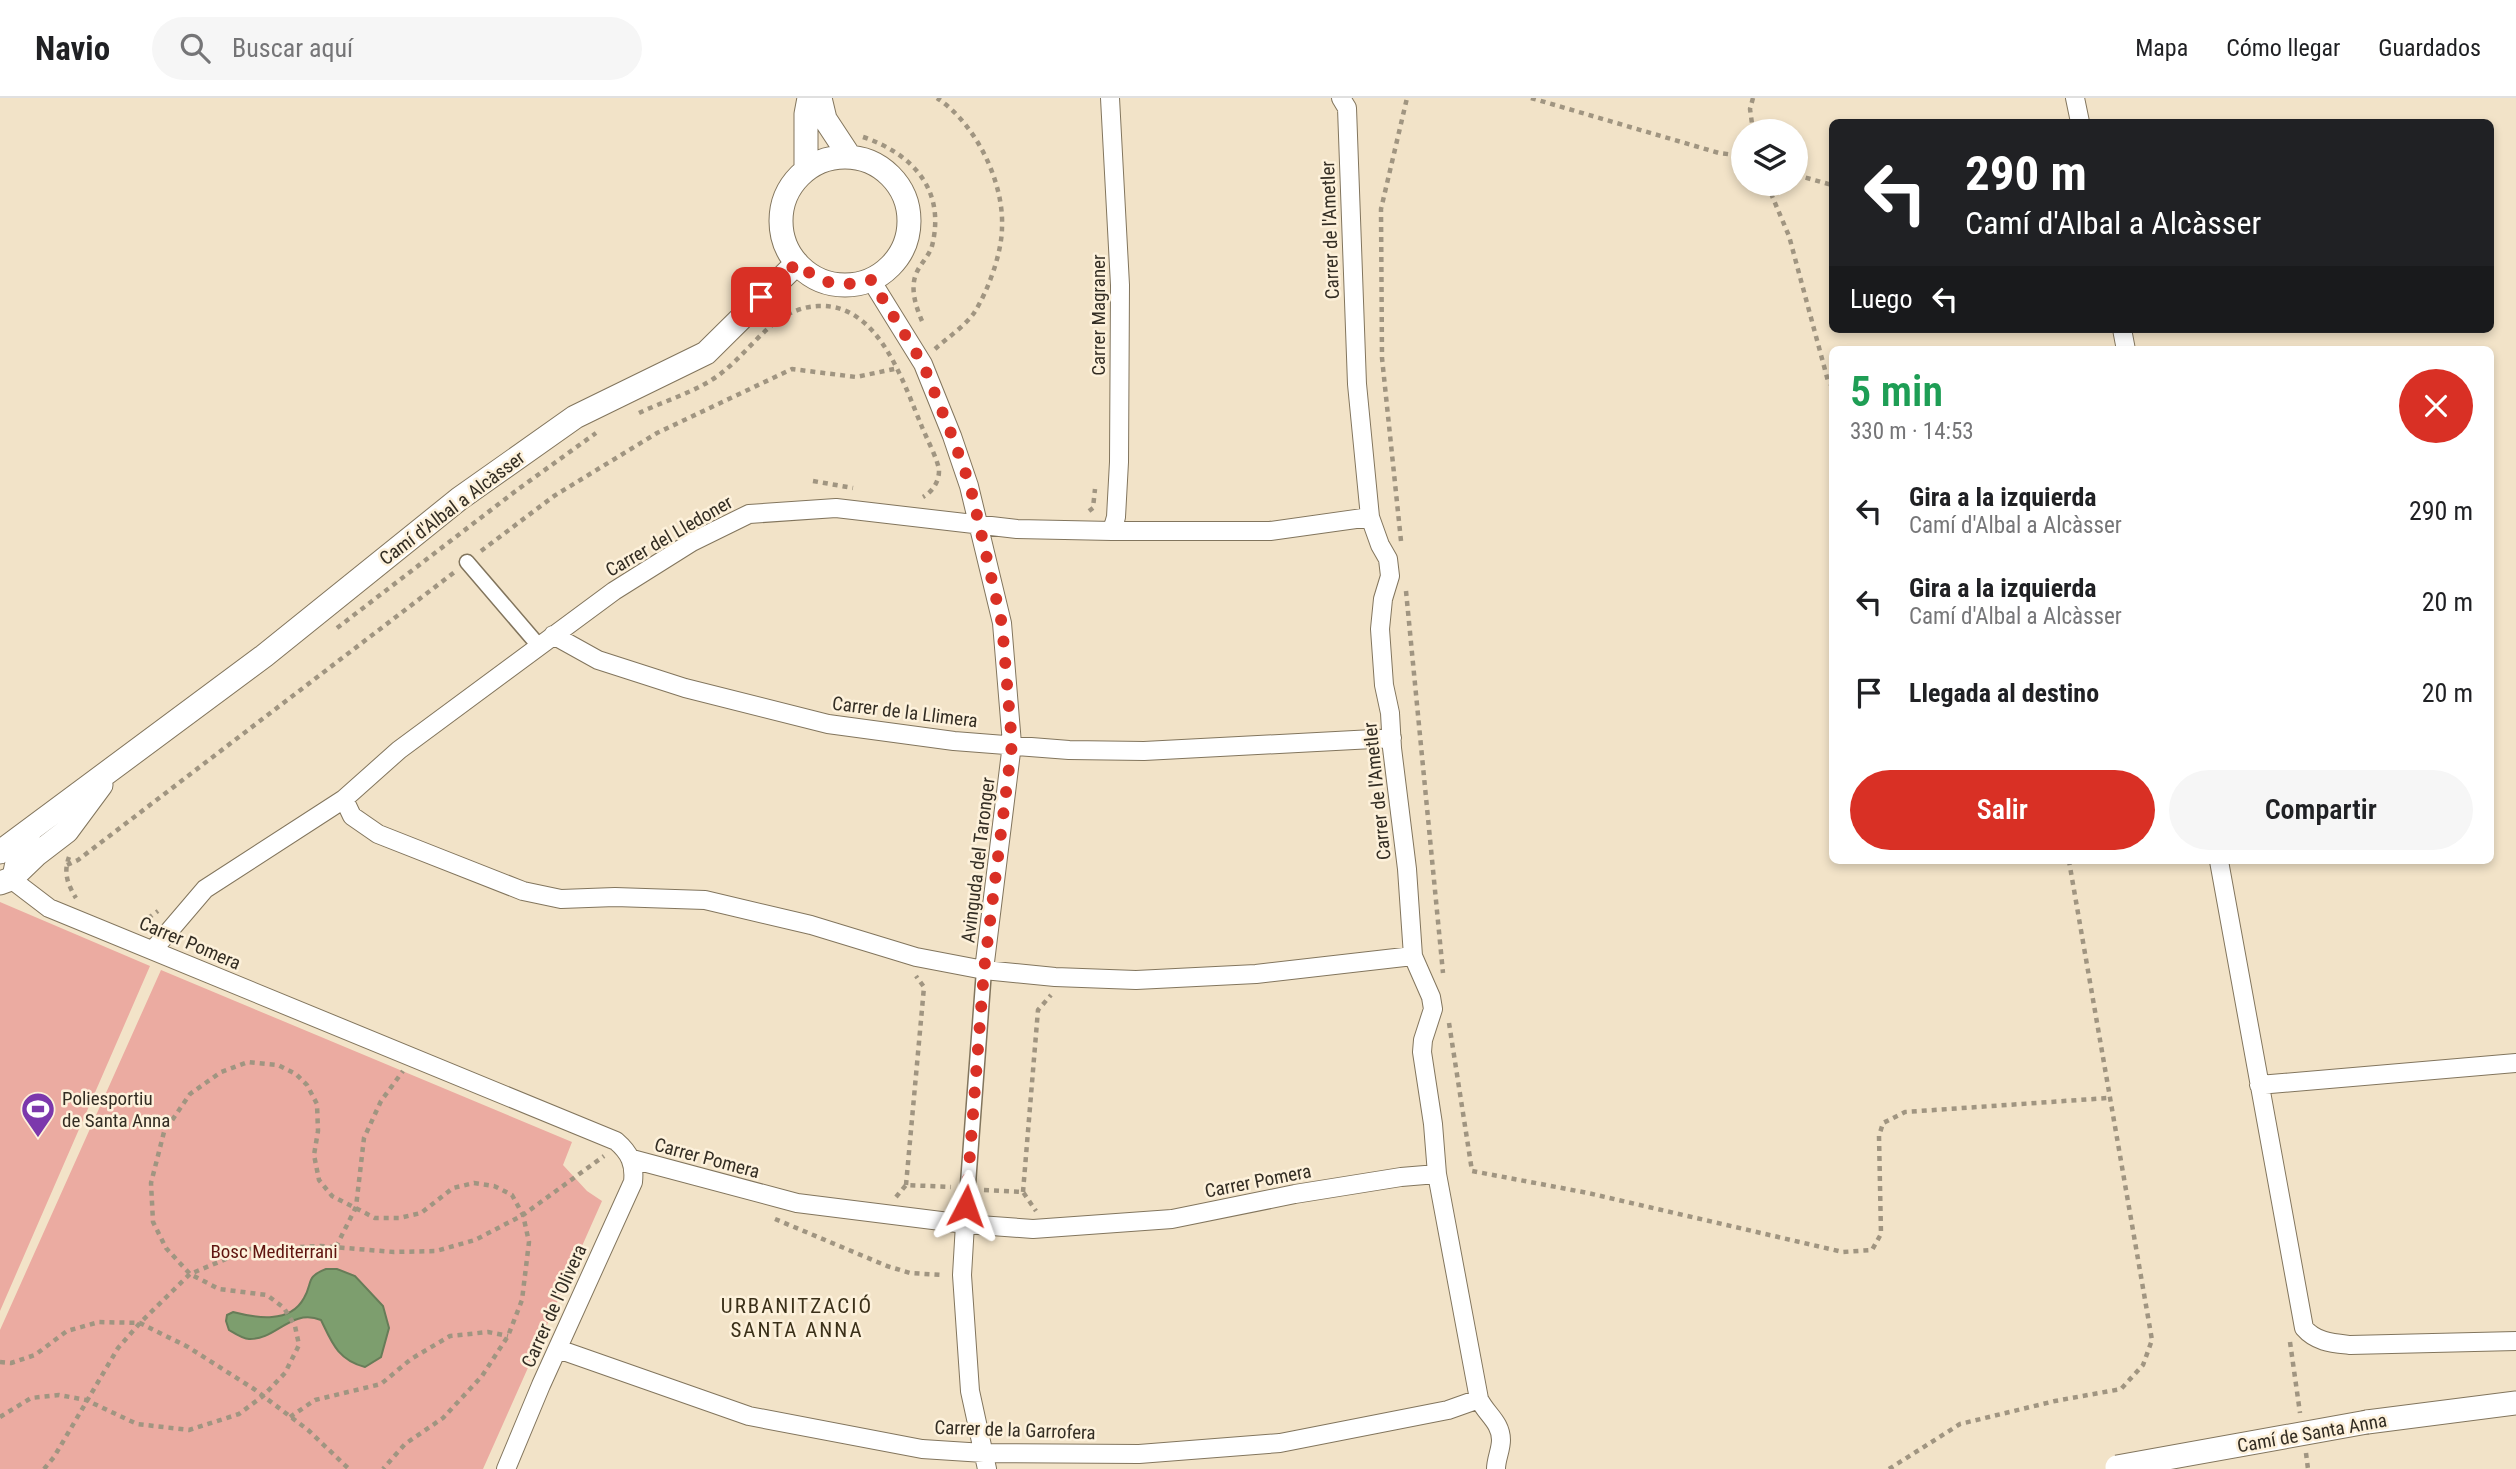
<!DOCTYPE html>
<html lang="es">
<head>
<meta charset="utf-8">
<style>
  body { margin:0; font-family:"Roboto Condensed",sans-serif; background:#f6f6f6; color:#202124; height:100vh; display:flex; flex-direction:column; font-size:26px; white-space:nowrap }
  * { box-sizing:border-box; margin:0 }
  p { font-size:23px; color:#757577 }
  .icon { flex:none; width:38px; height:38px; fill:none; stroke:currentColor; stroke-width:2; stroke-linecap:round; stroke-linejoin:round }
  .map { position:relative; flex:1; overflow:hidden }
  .sheet { position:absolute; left:1829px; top:248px; width:665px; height:518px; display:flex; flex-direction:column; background:#fff; border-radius:10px; box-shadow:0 4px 10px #0003 }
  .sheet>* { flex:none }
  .banner { position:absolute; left:1829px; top:21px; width:665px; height:214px; border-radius:10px; box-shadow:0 4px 10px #0003; background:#202124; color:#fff; overflow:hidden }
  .controls { position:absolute; left:1731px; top:21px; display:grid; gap:14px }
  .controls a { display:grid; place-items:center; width:77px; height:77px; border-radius:50%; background:#fff; box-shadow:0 4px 10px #0003; font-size:35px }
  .pin { position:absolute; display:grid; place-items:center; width:60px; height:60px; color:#fff; margin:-30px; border-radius:14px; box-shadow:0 4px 10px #0006 }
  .me { position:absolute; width:77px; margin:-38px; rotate:4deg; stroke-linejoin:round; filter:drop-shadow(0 0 5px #0008) }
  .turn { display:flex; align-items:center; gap:24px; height:147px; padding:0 21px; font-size:32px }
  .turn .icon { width:91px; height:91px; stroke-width:2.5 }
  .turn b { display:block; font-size:49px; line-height:60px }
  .then { display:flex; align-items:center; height:66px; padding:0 21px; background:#0003; gap:14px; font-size:26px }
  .round { display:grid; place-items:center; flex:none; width:74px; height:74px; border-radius:37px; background:#f6f6f6 }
  .overview { display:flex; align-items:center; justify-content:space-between; height:119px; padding:0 21px }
  h1 { font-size:42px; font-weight:600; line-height:52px; color:#1e9e55 }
  .primary-button { display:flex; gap:14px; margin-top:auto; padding:14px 21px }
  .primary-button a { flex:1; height:80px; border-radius:42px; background:#d93025; color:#fff; font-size:28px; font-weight:600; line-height:80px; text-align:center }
  .primary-button a+a { background:#f6f6f6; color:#202124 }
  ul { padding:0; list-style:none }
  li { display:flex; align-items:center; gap:21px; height:91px; padding:0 21px }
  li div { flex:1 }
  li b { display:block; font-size:26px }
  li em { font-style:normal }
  header { display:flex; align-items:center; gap:42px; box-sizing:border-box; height:98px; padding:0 35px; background:#fff; border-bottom:2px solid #e0e0e0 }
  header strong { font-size:33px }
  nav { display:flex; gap:38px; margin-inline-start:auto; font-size:24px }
  .search { width:490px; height:63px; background:#f6f6f6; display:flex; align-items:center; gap:18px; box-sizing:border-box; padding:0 24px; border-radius:38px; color:#757577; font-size:26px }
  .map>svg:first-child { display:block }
  .green { fill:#ebaba1 }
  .water { fill:#7d9e6e; stroke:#677c58; stroke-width:2 }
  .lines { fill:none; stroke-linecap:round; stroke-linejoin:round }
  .pedestrian-casing { stroke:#82755d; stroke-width:17 }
  .minor-casing { stroke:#82755d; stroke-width:20 }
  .tertiary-casing { stroke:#82755d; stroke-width:25 }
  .path { stroke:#a09581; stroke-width:4.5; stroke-dasharray:5 5; stroke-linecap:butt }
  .pedestrian { stroke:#fff; stroke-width:14 }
  .minor { stroke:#fff; stroke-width:18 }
  .tertiary { stroke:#fff; stroke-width:23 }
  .tertiary-bridge-casing { stroke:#82755d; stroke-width:25; stroke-linecap:butt }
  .tertiary-bridge { stroke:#fff; stroke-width:23 }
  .route { stroke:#d93025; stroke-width:12; stroke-dasharray:0 21.6 }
  .labels { text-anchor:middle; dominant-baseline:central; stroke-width:5; stroke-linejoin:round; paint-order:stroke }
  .street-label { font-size:19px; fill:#332d23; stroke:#fdf1db }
  .poi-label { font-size:19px; fill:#332d23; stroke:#fdf1db; text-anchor:start }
  .park-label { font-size:19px; fill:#601510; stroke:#fdf1db }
  .neighbourhood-label { font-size:21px; letter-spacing:2px; fill:#3b3019; stroke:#fdf1db }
</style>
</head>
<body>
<header>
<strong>Navio</strong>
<div class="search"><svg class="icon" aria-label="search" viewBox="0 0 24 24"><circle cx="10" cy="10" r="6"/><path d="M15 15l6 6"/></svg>Buscar aquí</div>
<nav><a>Mapa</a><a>Cómo llegar</a><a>Guardados</a></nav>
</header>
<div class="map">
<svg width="2516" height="1371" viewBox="0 0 2516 1371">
  <rect width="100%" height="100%" fill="#f2e3c8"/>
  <path class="green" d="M0,804l150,64 -150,345z
    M161,872l411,172 -9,23 24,26 15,10 -119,268h-483v-139z"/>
  <path class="water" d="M326,1171h11l18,7 28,30 6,22 -8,29 -16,10c-27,-7 -33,-24 -44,-47 -30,-12 -45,20 -72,19 -6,0 -15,-6 -20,-9l-3,-9 1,-6 6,-3c23,6 57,12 71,-14 9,-15 1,-21 22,-29z"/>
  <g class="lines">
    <g class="pedestrian-casing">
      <path id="pedestrian" d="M467,464l72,84
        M965,1126l19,-254"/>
    </g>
    <g class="minor-casing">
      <path id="minor" d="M1110,0l10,187 -1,177 -3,55 -4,14
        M1341,0l6,10 10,276 13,133 10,28 8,14 2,17 -7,23 -3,30 4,56 6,28 2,35 15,121 6,87 18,41 2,12 -10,31 -1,12 11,72 4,50 42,225c7,15 22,23 22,41 0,10 -5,19 -5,29
        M2075,0l5,24
        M871,182l52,84 29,72 17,50 33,137 10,121 -28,226
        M2122,231l4,21
        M553,537l45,25 87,28 143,36 126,17 115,9 75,1 248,-13
        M344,701l8,17 26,18 145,57 38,8 54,-2 90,3 106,25 105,32 68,13 71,7 81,3 120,-6 157,-18
        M31,737l-15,20 -5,24 38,29 567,233c14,12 19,23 17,41l-92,203 -35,84
        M2219,763l85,467c12,14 28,15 46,17l166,-4
        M153,852l52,-61 139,-90 55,-49 215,-159 78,-49 57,-28 87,-6 181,21 95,2h158l100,-14
        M2259,987l257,-22
        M632,1061l165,44 168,21 68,5 139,-10 123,-25 106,-17 36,-3
        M965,1126l-3,51 8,116 17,78
        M558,1251l191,67 173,33 62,4 155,1 141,-11 168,-33 31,-11"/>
    </g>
    <g class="tertiary-casing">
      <path id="tertiary" d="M820,0l5,21 25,38
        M781 123a64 64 0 1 1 128 0a64 64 0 1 1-128 0Z
        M806,72v-56l3,-16
        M0,754l264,-196 195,-157 116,-82 131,-64 91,-90
        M0,785l11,-4 26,-25 30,-23 34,-46
        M2367,1324l149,-19"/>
    </g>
    <path class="path" d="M1531,0l188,55 24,3
      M1753,0l-3,11 3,22
      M863,39c50,17 83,53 69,109 -3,10 -12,18 -16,28 -6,15 0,33 6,47
      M1796,77l36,10
      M1767,86l22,52 39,145 4,5
      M935,251c12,-11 30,-23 39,-36 14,-22 28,-60 28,-86 2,-46 -27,-104 -65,-129
      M639,315c27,-13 61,-22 85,-42 30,-24 51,-63 94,-65 61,-3 85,76 104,121 4,10 17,35 17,44 0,11 -7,21 -16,26
      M813,383l40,7
      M1089,413l4,-3 2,-19
      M1401,443l-19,-183 -1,-149 26,-111
      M481,453l73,-55 103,-63 135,-64 64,8 43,-9
      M1406,493l37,382
      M337,530l180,-138 79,-57
      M69,759c-6,16 -1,28 7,41
      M67,767l11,-5 378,-289
      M140,826l18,-13
      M1449,925l23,148 116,22 255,59 29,-2 9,-16 -2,-98 4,-13 22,-11 203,-14
      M906,1087l18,-198 -8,-11
      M984,1092l39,2 13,19
      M1023,1094l15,-182 13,-15
      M896,1099l10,-12 45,2
      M775,1121l112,47 23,7 32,2
      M336,1149l20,-40 8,-69 17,-37 22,-30
      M2290,1244l10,71
      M0,1264l11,1 24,-8 32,-24 32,-9 41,1 48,24 66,42 54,41 41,39
      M0,1319l31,-19 28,-3 27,5 51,24 52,6 50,-16 24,-18 22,-23 14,-28 -4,-19 -11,-18 -17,-13 -48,-6 -29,-15 -24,-26 -13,-26 -2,-39 13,-51 26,-38 31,-22 27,-10 30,3 18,9 11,11 10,19 1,27 -4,24 5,25 13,16 43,22h24l22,-5 32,-25 21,-5 20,3 18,9 11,20 6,27 -7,58 -14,36 -26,40 -39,42 -38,26 -22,25
      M290,1319l25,-17 66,-16 30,-25 39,-23 38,-4 20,4
      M2306,1355l2,16
      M44,1371l10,-12 64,-109 22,-25 50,-49 60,-25 71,-3 73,6 42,-1 39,-11 48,-25 81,-59
      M1889,1371l71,-45 95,-23 66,-12 22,-24 9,-25 -83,-479"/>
    <use href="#pedestrian" class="pedestrian"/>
    <use href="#minor" class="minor"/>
    <use href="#tertiary" class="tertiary"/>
    <g class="tertiary-bridge-casing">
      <path id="tertiary-bridge" d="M2117,1369l250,-45"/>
    </g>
    <use href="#tertiary-bridge" class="tertiary-bridge"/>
  </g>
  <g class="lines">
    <path class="route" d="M761,199l36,-34c25,22 42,25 74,17l52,84 29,72 18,49 32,139 10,120 -28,226 -18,236"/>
  </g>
  <defs>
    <g id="stadium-pin" transform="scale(1.75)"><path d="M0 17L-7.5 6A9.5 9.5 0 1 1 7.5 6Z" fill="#7c38ac" stroke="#fdf1db"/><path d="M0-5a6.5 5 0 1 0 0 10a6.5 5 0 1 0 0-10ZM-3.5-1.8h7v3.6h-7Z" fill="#fff"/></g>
  </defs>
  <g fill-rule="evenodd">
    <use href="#stadium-pin" x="38" y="1011"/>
  </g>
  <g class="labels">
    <g class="street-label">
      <text transform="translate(1330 132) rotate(-92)">Carrer de l'Ametler</text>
      <text transform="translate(1098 217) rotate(-90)">Carrer Magraner</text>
      <text transform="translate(452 410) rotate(-37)">Camí d'Albal a Alcàsser</text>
      <text transform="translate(669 438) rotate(-30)">Carrer del Lledoner</text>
      <text transform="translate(905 614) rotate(7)">Carrer de la Llimera</text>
      <text transform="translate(1377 693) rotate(-96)">Carrer de l'Ametler</text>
      <text transform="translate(978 762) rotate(-83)">Avinguda del Taronger</text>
      <text transform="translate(190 845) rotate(23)">Carrer Pomera</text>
      <text transform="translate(707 1060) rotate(15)">Carrer Pomera</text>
      <text transform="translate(1258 1083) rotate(-11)">Carrer Pomera</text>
      <text transform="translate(554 1208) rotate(-66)">Carrer de l'Olivera</text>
      <text transform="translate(1015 1332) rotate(2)">Carrer de la Garrofera</text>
      <text transform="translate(2312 1335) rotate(-10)">Camí de Santa Anna</text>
    </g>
    <g class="poi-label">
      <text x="62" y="1000">Poliesportiu<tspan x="62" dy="22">de Santa Anna</tspan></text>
    </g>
    <g class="park-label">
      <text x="274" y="1153">Bosc Mediterrani</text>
    </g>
    <g class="neighbourhood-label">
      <text x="797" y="1208">URBANITZACIÓ<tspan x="797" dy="24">SANTA ANNA</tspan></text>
    </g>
  </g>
</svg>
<div class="controls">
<a><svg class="icon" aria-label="layers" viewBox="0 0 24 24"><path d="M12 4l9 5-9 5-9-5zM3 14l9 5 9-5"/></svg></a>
</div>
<div class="pin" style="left:761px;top:199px;background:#d93025"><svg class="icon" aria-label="arrive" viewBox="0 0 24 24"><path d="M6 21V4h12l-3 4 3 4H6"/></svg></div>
<svg class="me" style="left:966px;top:1108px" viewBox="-20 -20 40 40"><path d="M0-17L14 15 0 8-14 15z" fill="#d93025" stroke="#fff" stroke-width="4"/></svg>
<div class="banner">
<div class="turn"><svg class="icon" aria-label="left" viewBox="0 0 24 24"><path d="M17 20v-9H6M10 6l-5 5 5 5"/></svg><div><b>290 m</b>Camí d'Albal a Alcàsser</div></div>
<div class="then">Luego<svg class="icon" aria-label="left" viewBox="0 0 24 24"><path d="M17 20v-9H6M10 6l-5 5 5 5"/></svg></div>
</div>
<section class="sheet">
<div class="overview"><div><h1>5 min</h1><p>330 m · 14:53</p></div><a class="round" style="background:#d93025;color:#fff"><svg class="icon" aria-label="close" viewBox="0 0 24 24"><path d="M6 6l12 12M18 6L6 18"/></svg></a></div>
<ul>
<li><svg class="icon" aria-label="left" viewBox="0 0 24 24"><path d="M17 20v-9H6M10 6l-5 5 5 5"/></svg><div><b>Gira a la izquierda</b><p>Camí d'Albal a Alcàsser</p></div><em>290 m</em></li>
<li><svg class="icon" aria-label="left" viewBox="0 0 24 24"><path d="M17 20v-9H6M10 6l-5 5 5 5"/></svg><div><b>Gira a la izquierda</b><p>Camí d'Albal a Alcàsser</p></div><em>20 m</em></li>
<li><svg class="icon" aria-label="arrive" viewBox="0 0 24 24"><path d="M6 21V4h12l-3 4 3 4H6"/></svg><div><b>Llegada al destino</b></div><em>20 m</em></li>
</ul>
<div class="primary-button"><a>Salir</a><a>Compartir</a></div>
</section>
</div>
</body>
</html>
